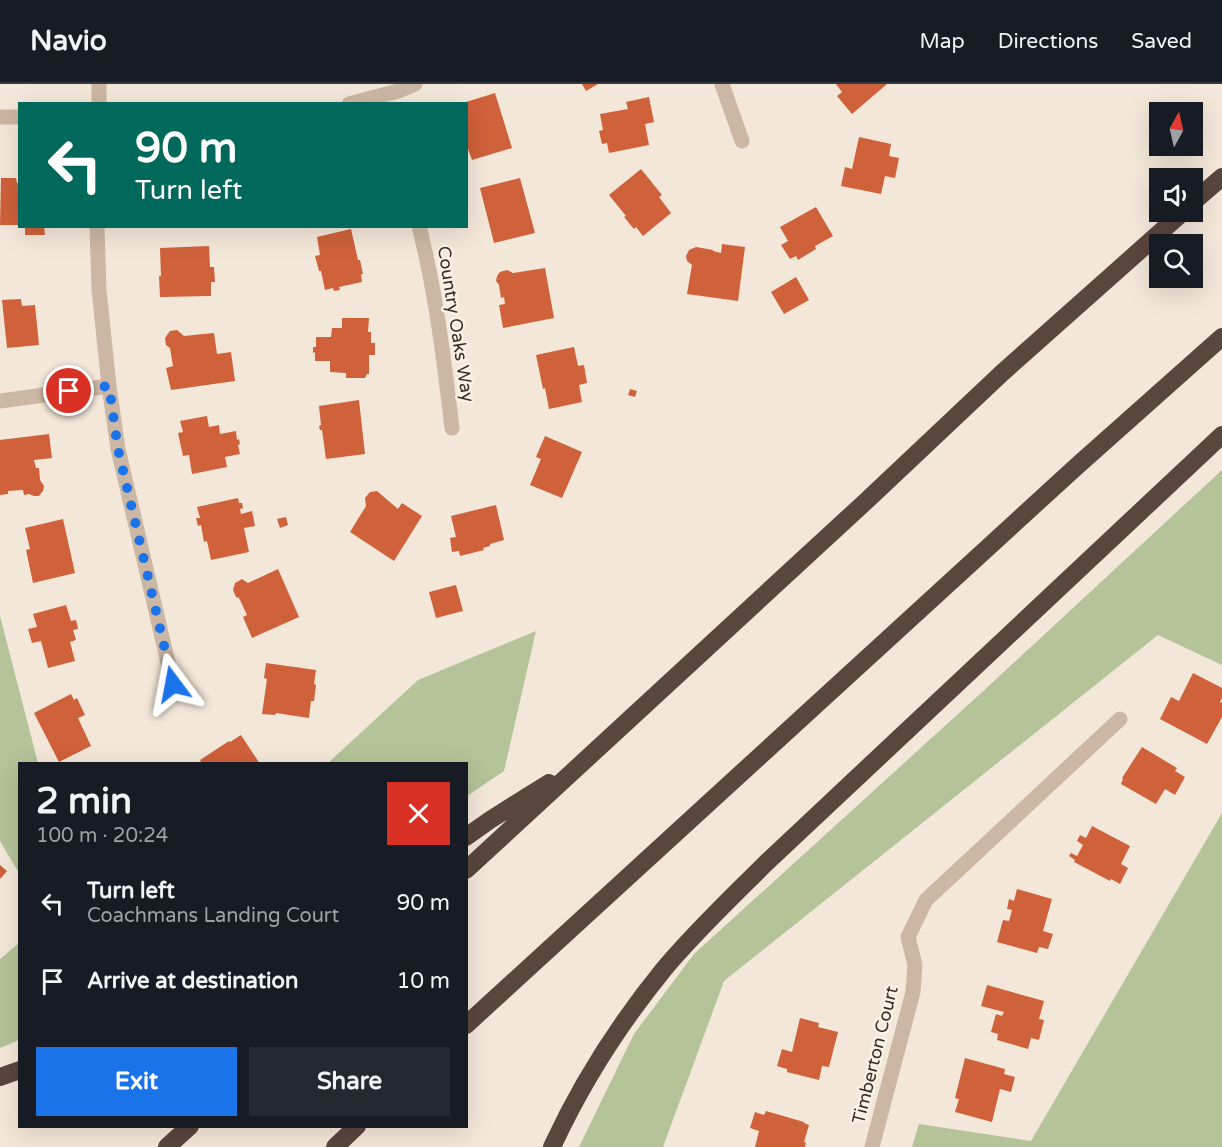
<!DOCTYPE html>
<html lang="en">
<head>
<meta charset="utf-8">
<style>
  body { margin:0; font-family:"Varela Round",sans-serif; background:#242831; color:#f1f3f6; height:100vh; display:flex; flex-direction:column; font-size:22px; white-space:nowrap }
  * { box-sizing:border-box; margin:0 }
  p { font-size:20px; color:#9ea1a6 }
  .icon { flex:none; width:33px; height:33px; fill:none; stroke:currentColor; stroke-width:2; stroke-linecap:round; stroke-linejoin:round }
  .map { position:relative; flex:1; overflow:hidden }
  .side { position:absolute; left:18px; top:678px; width:450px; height:366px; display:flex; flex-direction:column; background:#171b24; border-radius:0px; box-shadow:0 6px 24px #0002 }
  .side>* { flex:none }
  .guide { position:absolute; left:18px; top:18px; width:450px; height:126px; border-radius:0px; box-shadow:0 6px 24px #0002; background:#00695c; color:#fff; overflow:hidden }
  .needle { width:39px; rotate:8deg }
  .tools { position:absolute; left:1149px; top:18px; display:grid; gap:12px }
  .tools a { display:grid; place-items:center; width:54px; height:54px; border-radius:0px; background:#171b24; box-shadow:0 6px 24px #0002; font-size:30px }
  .pin { position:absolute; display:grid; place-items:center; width:51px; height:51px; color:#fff; margin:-26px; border:3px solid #fff; border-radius:50%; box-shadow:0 2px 6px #0007 }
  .me { position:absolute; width:66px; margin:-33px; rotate:347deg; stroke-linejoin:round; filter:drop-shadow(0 0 4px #0008) }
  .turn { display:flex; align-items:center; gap:21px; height:126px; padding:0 18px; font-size:27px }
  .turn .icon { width:78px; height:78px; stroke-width:2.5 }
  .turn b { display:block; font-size:42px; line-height:51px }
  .round { display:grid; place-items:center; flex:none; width:63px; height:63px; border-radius:0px; background:#242831 }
  .headline { display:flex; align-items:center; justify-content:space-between; height:102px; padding:0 18px }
  h1 { font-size:36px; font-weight:700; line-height:45px }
  .primary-button { display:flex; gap:12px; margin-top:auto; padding:12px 18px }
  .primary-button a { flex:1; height:69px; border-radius:0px; background:#1a73e8; color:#fff; font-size:24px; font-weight:700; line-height:69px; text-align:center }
  .primary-button a+a { background:#242831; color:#f1f3f6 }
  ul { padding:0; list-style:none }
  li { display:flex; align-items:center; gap:18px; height:78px; padding:0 18px }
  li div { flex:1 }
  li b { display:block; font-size:22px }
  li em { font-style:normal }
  header { display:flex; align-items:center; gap:36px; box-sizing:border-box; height:84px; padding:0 30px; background:#171b24; border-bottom:2px solid #363941 }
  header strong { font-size:28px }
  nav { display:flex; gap:33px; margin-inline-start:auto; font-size:21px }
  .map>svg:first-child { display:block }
  .green { fill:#b4c398 }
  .building { fill:#cf613b }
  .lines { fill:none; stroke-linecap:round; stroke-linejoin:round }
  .minor { stroke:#ccb7a4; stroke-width:15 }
  .highway { stroke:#59463d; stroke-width:18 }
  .route { stroke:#1a73e8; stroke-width:10; stroke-dasharray:0 18 }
  .labels { text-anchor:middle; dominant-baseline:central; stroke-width:5; stroke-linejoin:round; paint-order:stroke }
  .street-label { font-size:18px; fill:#372c26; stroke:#fbf1e6 }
</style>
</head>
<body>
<header>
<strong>Navio</strong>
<nav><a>Map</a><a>Directions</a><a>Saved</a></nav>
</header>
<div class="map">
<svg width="1222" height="1063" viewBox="0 0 1222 1063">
  <rect width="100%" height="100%" fill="#f3e7d9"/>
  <path class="green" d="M1222,386v195l-64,-30 -434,346 -61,166h-84l55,-113 60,-80 286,-260z
    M0,532l38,147 -18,1 -1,109 -19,-32z
    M536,547l-32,140 -37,25 -1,-32 -138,-1 90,-83z
    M1222,729v334h-310l7,-23 112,17z
    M19,859v97l-19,8v-89z"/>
  <path class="building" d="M582,0h16l-12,7z
    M836,0h51l-35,30 -15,-18 5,-4z
    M495,9l17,55 -40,12 -4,-11 -2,1v-48z
    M649,13l5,25 -9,2 4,21 -40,8 -2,-10 -5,1 -3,-13 4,-1 -3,-16 28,-5 -2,-7z
    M859,53l32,7 -2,12 10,2 -4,20 -10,-2 -4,18 -40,-8 4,-19 7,2z
    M641,85l21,26 -3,2 12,16 -28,23 -7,-9 -2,2 -10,-12 2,-1 -17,-21z
    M1,94h15l1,5h3v42h-20z
    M520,94l15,55 -41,10 -14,-55z
    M816,123l17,29 -18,10 1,3 -18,11 -2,-4 -6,3 -9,-14 7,-4 -8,-14z
    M25,142h19l1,9h-20z
    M351,145l7,31h2l3,14h-2l1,8 -23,5 1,3 -6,1 -1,-3 -8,2 -4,-19h-2l-4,-15 5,-1 -3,-18z
    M722,160l23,3 -7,54 -51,-7 5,-29 -5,-4 -1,-5 3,-6 7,-3 17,3v1l8,2z
    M209,162l1,21h4l1,15h-4v14l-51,1 -1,-21h2l-1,-28z
    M545,184l9,50 -51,10 -4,-23 6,-1 -1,-7 -3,1 -2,-13 -3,-4 1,-5 3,-4 7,-2 6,3z
    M796,193l13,23 -25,14 -13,-22z
    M21,215l1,7 13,-1 4,40 -32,3 -5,-48z
    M342,234h27l-1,14h3v11h4v12h-6v19h-2l-2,4h-19v-5l-16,-1v-11h-15v-9l-2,1v-6h3v-10h15l1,-9h10z
    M177,246l7,6 30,-3 3,21 14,-2 4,29 -64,9 -5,-22 7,-2 -3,-18 -4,-3 -1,-7 5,-7z
    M574,263l4,19 6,-1 3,18 -8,2 3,17 -33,7 -4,-21 -2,1 -7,-34z
    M630,305l7,2 -2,6 -7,-2z
    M359,316l6,54 -39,5 -4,-29h-2l-1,-4 2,-1 -2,-19z
    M207,332l2,11 10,-2 1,9 16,-3 1,9 2,-1 1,5 -2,1 2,9 -15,3 2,10 -35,7 -3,-19 -6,1 -5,-23 5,-1 -3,-11z
    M49,350l3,24 -18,2 2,8h3l1,12 4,6 -1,5 -4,5h-5l-5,-2 -5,1 -1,-5 -15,1v3l-8,1v-55z
    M545,352l37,16 -20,46 -32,-13 11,-26 -5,-2z
    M377,407l21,18 4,-6 20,13 -28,45 -44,-29 16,-26 -1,-8 5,-6z
    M238,414l1,5h3l1,5 -3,1 1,5 11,-3 3,15 -11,2 5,24 -38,8 -4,-19 -3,1 -3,-17 -3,1 -2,-8h4l-3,-11z
    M496,421l8,35 -14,4v2l-7,2 1,2 -24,6 -1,-5 -7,1 -2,-14 6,-1 -5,-21z
    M286,433l2,8 -8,3 -3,-9z
    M63,435l12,54 -42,10 -7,-33 4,-1 -5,-21z
    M278,485l21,48 -47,21 -9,-21 4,-2 -8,-17 -3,-1 -3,-7 2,-7 7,-4 6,4z
    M456,501l7,26 -27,7 -7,-26z
    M66,521l5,16 5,-1 2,9 -5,1 3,10 -6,2 5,19 -27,7 -7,-27 -9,2 -4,-14 9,-2 -4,-13z
    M266,579l50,7 -2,14 2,1 -2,16h-3l-2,17 -33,-5 -1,2 -13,-1 5,-35 -3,-1z
    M1193,589l29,15v10l-2,4 2,1v14l-15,27 -47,-25 11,-22 8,4z
    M71,610l3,6 3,-2 8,17 -7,3 13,28 -32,16 -25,-49z
    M241,651l19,29h-58l-2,-4 29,-19 1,1z
    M1142,663l35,21 -2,3 10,6 -10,18 -10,-6 -9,15 -35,-20 2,-5 -1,-1z
    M1092,742l38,20 -9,18 7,4 -8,16 -9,-5 -1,2 -36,-19 1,-2 -6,-4 2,-3 6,3 6,-11 -6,-4 3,-6 6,3z
    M0,781l7,6 -7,8z
    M1017,805l35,10 -9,32 10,3 -5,15 -9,-2 -2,6 -40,-11 6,-22 6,1 3,-11 -5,-1 2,-10 5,2z
    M987,901l57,16 -5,18 5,1 -5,20 -8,-2 -3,11 -31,-9 1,-6 -7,-2 5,-18 6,2 2,-4 -23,-6z
    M800,934l19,5 -1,4 20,5 -9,35 -7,-1 -3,14 -32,-8v-3l-10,-3 5,-17 10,3z
    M965,974l40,11 -1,5 11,3 -4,15 -11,-3 -8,33 -37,-10 4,-13 -4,-1z
    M766,1027l38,11v1l5,2 -5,17 2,1 -1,4h-50l4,-16 -9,-3 5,-16 9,3z"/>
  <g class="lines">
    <path class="minor" d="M722,0l20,57
      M99,20v-20
      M349,20l49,-13 17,-7
      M0,33h20
      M97,142l2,64 10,96 9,63 55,235
      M419,142c17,67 25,134 33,202
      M0,317l109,-15
      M872,1063l41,-155 2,-27 -7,-28 18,-37 194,-181"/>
    <path class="highway" d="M1192,119l30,-26
      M466,753l24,-17 59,-37
      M466,786l397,-366 139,-131 181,-161
      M466,941l611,-559 145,-129
      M0,993l20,-7
      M167,1063l23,-21
      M335,1063l22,-21
      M552,1063c29,-63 68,-124 112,-178 31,-37 67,-71 102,-106l456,-428"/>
  </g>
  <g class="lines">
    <path class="route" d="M69,307l40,-5 9,63 55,235"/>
  </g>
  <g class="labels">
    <g class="street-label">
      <text transform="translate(456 240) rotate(81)">Country Oaks Way</text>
      <text transform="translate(875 971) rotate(-76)">Timberton Court</text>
    </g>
  </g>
</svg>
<div class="tools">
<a><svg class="needle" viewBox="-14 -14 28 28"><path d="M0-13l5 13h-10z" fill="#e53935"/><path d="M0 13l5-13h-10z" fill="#9ea1a6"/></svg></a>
<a><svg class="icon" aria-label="sound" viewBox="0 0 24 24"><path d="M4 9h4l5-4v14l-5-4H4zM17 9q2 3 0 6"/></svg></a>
<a><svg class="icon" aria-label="search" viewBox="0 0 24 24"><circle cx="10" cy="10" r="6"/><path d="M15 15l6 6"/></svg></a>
</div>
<div class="pin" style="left:69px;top:307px;background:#d93025"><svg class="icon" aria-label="arrive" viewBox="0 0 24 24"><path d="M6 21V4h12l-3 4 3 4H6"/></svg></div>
<svg class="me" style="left:173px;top:600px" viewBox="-20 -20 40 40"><path d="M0-17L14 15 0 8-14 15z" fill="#1a73e8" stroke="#fff" stroke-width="4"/></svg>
<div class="guide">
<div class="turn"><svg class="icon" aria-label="left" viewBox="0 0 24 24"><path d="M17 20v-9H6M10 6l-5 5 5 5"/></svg><div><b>90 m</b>Turn left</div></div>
</div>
<section class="side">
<div class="headline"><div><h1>2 min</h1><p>100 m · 20:24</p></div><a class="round" style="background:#d93025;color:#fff"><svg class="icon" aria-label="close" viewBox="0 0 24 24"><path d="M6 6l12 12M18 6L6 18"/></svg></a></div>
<ul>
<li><svg class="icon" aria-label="left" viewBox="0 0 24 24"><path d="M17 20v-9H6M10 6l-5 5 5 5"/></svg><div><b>Turn left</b><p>Coachmans Landing Court</p></div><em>90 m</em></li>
<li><svg class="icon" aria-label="arrive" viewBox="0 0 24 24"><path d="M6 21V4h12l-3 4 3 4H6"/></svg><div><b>Arrive at destination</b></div><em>10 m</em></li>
</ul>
<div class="primary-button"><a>Exit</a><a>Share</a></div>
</section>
</div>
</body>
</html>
